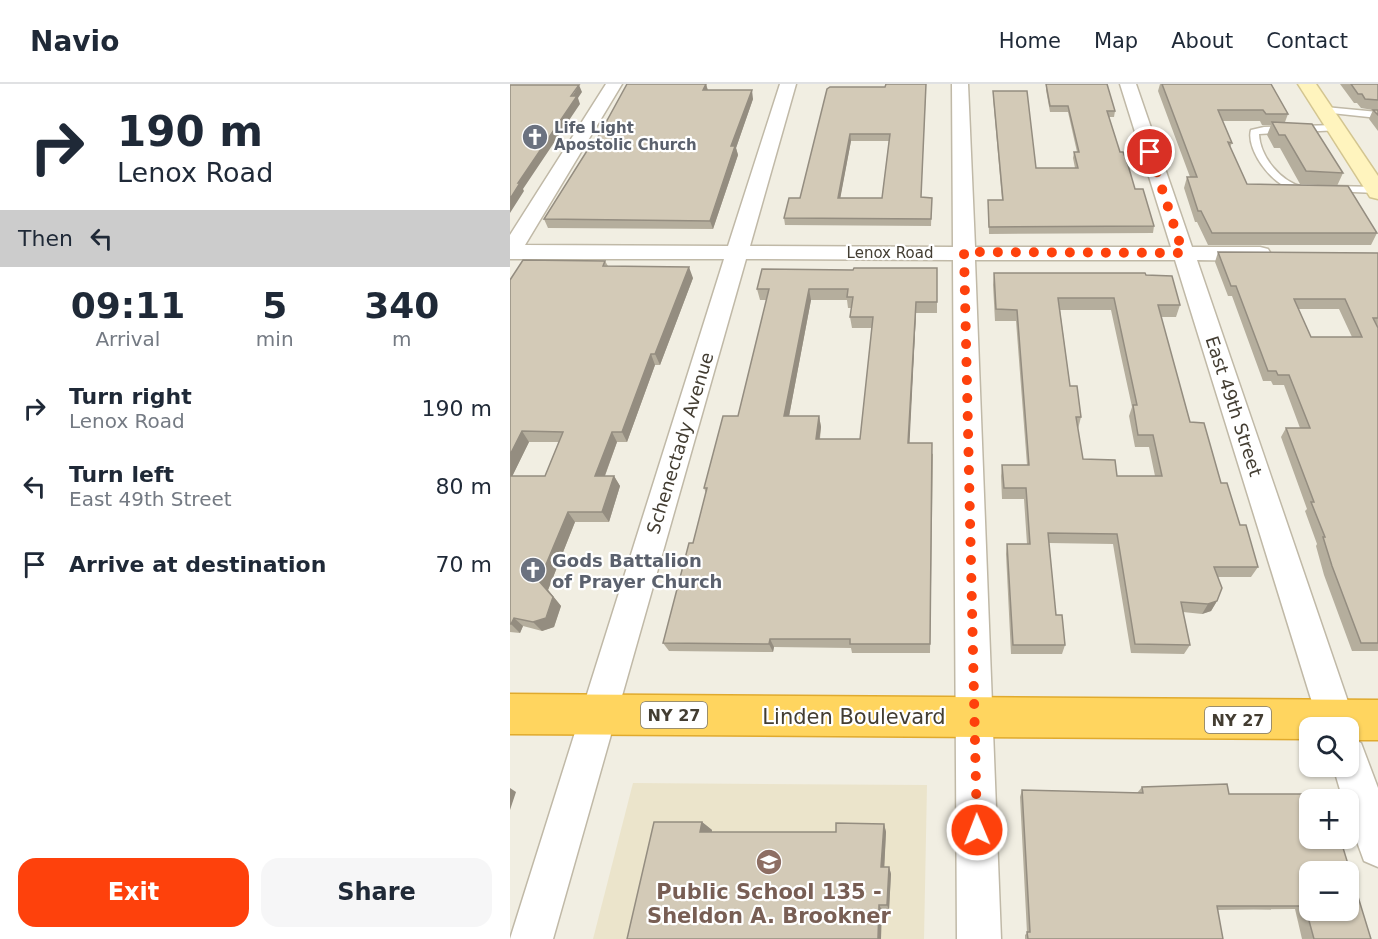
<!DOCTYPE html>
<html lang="en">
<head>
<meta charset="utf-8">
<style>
  body { margin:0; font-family:"DejaVu Sans",sans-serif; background:#f6f6f7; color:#1f2937; height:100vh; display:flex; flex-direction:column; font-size:22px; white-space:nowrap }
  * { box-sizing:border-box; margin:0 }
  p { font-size:20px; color:#747a83 }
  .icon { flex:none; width:33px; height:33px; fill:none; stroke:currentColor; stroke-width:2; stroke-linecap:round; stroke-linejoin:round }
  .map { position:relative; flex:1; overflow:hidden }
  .drawer { display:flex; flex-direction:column; background:#fff; width:510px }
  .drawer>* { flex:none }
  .guide { background:#fff; color:#1f2937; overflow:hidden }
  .controls { position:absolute; left:789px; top:633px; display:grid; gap:12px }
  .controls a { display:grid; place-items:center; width:60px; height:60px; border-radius:12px; background:#fff; box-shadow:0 2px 4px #0004; font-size:30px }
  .pin { position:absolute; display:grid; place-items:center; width:51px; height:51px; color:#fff; margin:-26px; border:3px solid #fff; border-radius:50%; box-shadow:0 2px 6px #0007 }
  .me { position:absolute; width:66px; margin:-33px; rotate:359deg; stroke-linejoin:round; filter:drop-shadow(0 0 4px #0008) }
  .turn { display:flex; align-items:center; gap:21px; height:126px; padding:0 18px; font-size:27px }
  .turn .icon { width:78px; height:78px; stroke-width:2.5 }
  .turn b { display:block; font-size:42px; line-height:51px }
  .then { display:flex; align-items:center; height:57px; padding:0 18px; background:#0003; gap:12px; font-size:22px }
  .eta { display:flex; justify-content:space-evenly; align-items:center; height:102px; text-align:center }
  .eta b { font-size:36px; font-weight:800; line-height:42px }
  .action { display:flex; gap:12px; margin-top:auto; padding:12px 18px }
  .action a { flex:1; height:69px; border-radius:18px; background:#fe410c; color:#fff; font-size:24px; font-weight:800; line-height:69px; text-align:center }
  .action a+a { background:#f6f6f7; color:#1f2937 }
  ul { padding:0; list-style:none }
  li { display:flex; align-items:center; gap:18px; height:78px; padding:0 18px }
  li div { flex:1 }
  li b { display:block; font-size:22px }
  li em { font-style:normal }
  header { display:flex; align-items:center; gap:36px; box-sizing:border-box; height:84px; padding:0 30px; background:#fff; border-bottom:2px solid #e0e1e3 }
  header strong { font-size:28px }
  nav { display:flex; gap:33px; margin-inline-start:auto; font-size:21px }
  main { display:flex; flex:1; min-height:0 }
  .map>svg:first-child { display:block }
  .education { fill:#ebe4cb }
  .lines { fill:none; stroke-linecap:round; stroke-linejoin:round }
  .lane-casing { stroke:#c0b9a7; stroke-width:3 }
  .street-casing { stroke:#c0b9a7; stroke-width:3 }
  .secondary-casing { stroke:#d3c590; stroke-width:3 }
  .highway-casing { stroke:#e0aa2e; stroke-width:3 }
  .lane { fill:#fff; fill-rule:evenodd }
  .street { fill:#fff; fill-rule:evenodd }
  .secondary { fill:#fff4be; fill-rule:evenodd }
  .highway { fill:#ffd55f; fill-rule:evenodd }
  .wall { fill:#b5ae9d; fill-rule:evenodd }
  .shaded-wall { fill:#948d80 }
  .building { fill:#d3cab7; stroke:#948d80; stroke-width:1.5; fill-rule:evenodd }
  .route { stroke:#fe410c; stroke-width:10; stroke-dasharray:0 18 }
  .labels { text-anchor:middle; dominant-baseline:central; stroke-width:4.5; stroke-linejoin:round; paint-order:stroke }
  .far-worship-label { font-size:15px; font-weight:bold; fill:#5b616d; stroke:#fff; text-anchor:start }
  .far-street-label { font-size:15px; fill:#433d32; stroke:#fff }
  .shield { fill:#fff; stroke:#7b7770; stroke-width:1.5 }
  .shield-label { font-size:16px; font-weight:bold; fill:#433d32 }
  .street-label { font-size:18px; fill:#433d32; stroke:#fff }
  .worship-label { font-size:18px; font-weight:bold; fill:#5b616d; stroke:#fff; text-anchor:start }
  .near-street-label { font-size:21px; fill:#433d32; stroke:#fff }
  .near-education-label { font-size:21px; font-weight:bold; fill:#785e54; stroke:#fff }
</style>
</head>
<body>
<header>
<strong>Navio</strong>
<nav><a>Home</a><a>Map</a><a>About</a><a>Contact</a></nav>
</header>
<main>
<section class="drawer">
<div class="guide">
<div class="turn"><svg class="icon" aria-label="right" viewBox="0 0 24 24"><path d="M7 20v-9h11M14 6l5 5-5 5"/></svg><div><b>190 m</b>Lenox Road</div></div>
<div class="then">Then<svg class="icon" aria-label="left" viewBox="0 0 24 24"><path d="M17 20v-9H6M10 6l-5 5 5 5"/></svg></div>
</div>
<div class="eta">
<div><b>09:11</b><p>Arrival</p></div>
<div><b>5</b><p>min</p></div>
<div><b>340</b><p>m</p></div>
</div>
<ul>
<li><svg class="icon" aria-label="right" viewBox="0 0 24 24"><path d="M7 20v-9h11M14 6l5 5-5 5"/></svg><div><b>Turn right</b><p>Lenox Road</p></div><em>190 m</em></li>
<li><svg class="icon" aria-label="left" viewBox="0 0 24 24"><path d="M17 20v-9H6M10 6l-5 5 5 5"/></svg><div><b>Turn left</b><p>East 49th Street</p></div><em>80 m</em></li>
<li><svg class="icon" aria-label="arrive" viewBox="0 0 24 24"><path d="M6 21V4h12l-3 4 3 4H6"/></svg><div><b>Arrive at destination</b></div><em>70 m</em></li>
</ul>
<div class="action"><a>Exit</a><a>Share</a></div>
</section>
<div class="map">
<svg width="868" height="855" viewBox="0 0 868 855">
  <rect width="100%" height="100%" fill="#f1eee2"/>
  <path class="education" d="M123,699l294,2 -3,154h-331z"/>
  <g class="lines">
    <g class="lane-casing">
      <path id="lane" d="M815,23l53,5v6l-56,-6 -1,-2z
        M827,41l5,3 -2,2 -81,4c1,23 22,48 44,53v4c-26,3 -58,-41 -52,-61l13,-3z
        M822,102l45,1 1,6 -50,-2v-4z"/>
    </g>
    <g class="street-casing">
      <path id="street" d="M96,0h16l-97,161 203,1 52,-162h16l-46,162 203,1 -1,-163h16l7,163h196l-51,-163h16l56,163h68l8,2 3,5 -3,5 -8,2 -63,-1 160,468 -4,11 8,4 17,45v79l-14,-6 -16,-44v-17h-5l-10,-34h15v-38h-28l-145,-468h-200l26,679h-44l-4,-679 -207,-1 -193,680h-43l214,-680h-214v-24z"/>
    </g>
    <g class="secondary-casing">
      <path id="secondary" d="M788,0h18l62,92v23l-8,-2z"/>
    </g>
    <g class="highway-casing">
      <path id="highway" d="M0,610l868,6v40h-30v-12h-38v11l-800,-5z"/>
    </g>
    <use href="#lane" class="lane"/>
    <use href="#street" class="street"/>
    <use href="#secondary" class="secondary"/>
    <use href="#highway" class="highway"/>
  </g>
  <path class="wall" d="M196,0l2,6 45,9 -17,49 2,7 -25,74 -165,-1 -4,-9 49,-73z
    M536,0l69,27 -1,6h-5l11,35 15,37 19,37 -1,7 -164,1 -1,-34h14l-9,-103v-6l43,77h39l-2,-10 1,-6h3l-9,-40h-18l-4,-22z
    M650,0h111l17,30 -3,8 58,51 -6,13 40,47 -6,12h-163l-11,-23h-2l-11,-34 3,-11h3l-32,-86zM712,37h38l2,4h9l-4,10 7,13h6l20,36 18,1 -71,-1 -17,-37 2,-4z
    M830,0h38v47l-9,-12 4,-9 -12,-2 -4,-5h-3z
    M320,3l96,3 -5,107 11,1 -1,28 -146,-1 -1,-7 16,-20zM341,57h38l-7,57h-42z
    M708,168l160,1v398h-26l-28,-76 -8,-29 1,-2 -12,-33 2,-2 -26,-72 5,-9h14l-16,-43h-11l-2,-4h-8l-31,-85h-4l-13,-34zM788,225h41l13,28h-41z
    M95,177l3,5 85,12 -33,87h-5l-28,77h-10l-12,34h9l6,10 -11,36h-34l-27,68 13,16 -7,21 -12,4 -19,-5 -3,7 -10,-1v-352zM19,358h30l-14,34h-33z
    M427,184v45h-21l-7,130 24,11 -3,199h-78l-1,-5 -77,-1 -1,5 -104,-1 -6,-8 30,-100 13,-50 -2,-5 34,-72 29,-116h-7l-3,-11 96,-19zM301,216h36l1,8h4l-2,9 2,11h20l-12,111h-40l1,-12 -2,-11h-30z
    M484,189l152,2 34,30 -4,12h-15l29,105 31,61 37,84 -7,10h-33l-1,24 -6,10 -9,3 -19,-2 7,33 -6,9 -53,-1 -18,-109 -64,-1 7,72 9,30 -3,9h-51l-5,-100 1,-10h20l-3,-45h-22l-1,-23 1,-11h25l-11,-144h-21l-2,-36zM550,226h51l21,97 -3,9 6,31h14l6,29h-38l-34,-17 -5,-30 3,-12 -11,-31z
    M632,703l87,7 142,145h-69l-7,-30 -78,1 6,29h-198v-4l2,-2 -7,-136 2,-7 115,3z
    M144,738h48l10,8v2h124l48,-8 2,8 -2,35h5l2,7 -2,36h-7z"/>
  <path class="shaded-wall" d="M196,0l2,8 -5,-2z
    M69,1l3,7 -4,6 2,6 -57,85 1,2 -14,22v-14l8,-16z
    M242,6l1,9 -17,49 2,7 -25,74 -3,-8 21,-75z
    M340,50l1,7 -12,64 -1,-7z
    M179,183l4,11 -33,87 -5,-11z
    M299,205l2,11 -24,127 -3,-11z
    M406,218v11l-7,141 -1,-11z
    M141,270l4,11 -28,77 -5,-10z
    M309,332l2,11 -3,22 -2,-10z
    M12,347l7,11 -19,39v-26z
    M102,348l5,10 -16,44 -6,-10z
    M104,392l6,10 -11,36 -7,-10z
    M58,428l7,10 -27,68 13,16 -7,21 -12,4 -9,-9 6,-41z
    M707,517l-6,10 -9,3 6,-10z
    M4,534l9,8 -3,7 -9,-9z
    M260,555l4,8 -1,5 -4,-8z
    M0,704l6,4 -6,18z
    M192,738l10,8 -2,9 -10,-7z
    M374,740l2,8 -2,41 -3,-6z
    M379,783l2,7 -2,36 -2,-5z
    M369,821l3,5 -1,29h-3z"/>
  <path class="building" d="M117,0h79l-3,6h49l-21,56h4l-25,75 -166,-2 46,-73h3z
    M376,0h40l-5,113 11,1 -1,21 -147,-1 5,-20h11l27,-109 3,-2h55zM340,50h40l-8,64h-44z
    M536,0h61l8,27h-8l13,41h3l5,13 7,24h8l11,37 -165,1 -1,-27h15l-10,-109h34l9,77h42l-4,-16h5l-11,-46h-18z
    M652,0h109l17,30h-22l-3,-4h-45l14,33 -4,-1 19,42 101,2 29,47h-165l-11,-22h-3l-11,-34h10z
    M841,0h27v16l-13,-1 -3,-5h-4z
    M0,1h69l-8,11h6l-59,87h2l-10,16z
    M863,26h5v5z
    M762,38l40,2 31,49 -37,-2 -21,-36h-6z
    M708,168l160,1v65h-5l5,10v315h-17l-29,-77 -9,-29h2l-14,-35h3l-28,-74h24l-21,-53h-11l-2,-4h-8l-32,-85h-5zM784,215h51l17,38h-51z
    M13,176l82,1 -2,5 86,1 -34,87h-4l-29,78h-10l-17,44h19l-12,36h-34l-29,69 14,16 -7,21 -13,4 -19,-4 -3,6h-1v-148h35l18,-44 -41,-1 -12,24v-175z
    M344,184h83v34h-21l-8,141h24l-2,201h-80v-5h-80l-1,5 -106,-1 26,-100h4l14,-55h-3l19,-72h15l31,-127h-12l5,-20 91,1zM299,205h39l-1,8h6l-3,20h23l-13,122h-44l3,-23h-35z
    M484,189h151l1,2 26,1 8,29h-22l32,117 14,1 17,60h6l13,42h6l12,42h-44l8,21 -5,13 -9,3 -27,-2 9,43 -55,-1 -18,-110 -69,-1 8,82h6l3,30h-52l-6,-101h23l-4,-56h-22l-2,-23h27l-12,-155 -21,-1zM548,214h56l23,107h-4l5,30h15l9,41h-45l-2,-16 -32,-1 -7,-42h5l-4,-31h-7z
    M717,700l2,10h98l1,6h-18v38h30l31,101h-57l-9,-33h-88l6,33h-195l-1,-7h3l-8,-142 121,3 -1,-6zM800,788h38v38h-38z
    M144,738h48l-2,10h136v-9l48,1 -3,43h8l-2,38h-8l-1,34h-251z"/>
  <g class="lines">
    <path class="route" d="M467,746l-13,-578 219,1 -33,-101"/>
  </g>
  <defs>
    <g id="church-disc" transform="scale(1.35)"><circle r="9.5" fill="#6b7280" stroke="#fff"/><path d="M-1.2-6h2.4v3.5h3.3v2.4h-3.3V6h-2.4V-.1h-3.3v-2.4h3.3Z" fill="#fff"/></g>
    <g id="school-disc" transform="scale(1.35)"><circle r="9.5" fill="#8d6e63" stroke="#fff"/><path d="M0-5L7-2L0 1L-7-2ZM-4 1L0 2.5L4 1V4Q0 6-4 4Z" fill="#fff"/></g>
  </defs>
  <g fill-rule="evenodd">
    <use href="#church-disc" x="25" y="53"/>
    <use href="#church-disc" x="23" y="486"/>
    <use href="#school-disc" x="259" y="778"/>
  </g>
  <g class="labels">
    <g class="far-worship-label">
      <text x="44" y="44">Life Light<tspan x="44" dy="17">Apostolic Church</tspan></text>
    </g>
    <g class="far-street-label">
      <text x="380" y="169">Lenox Road</text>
    </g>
    <g class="shield">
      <rect x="131" y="618" width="66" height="26" rx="4.5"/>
      <rect x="695" y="623" width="66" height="26" rx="4.5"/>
    </g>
    <g class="shield-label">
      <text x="164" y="631">NY 27</text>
      <text x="728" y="636">NY 27</text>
    </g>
    <g class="street-label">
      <text transform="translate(724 322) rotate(72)">East 49th Street</text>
      <text transform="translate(170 359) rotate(-73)">Schenectady Avenue</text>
    </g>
    <g class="worship-label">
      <text x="42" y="476">Gods Battalion<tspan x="42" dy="21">of Prayer Church</tspan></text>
    </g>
    <g class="near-street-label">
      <text x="344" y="633">Linden Boulevard</text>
    </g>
    <g class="near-education-label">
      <text x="259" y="808">Public School 135 -<tspan x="259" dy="24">Sheldon A. Brookner</tspan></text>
    </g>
  </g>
</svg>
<div class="controls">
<a><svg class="icon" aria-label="search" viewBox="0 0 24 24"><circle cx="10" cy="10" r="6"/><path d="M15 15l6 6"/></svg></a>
<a>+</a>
<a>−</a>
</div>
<div class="pin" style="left:640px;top:68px;background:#d93025"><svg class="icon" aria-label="arrive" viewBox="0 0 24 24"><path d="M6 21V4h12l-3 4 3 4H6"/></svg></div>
<svg class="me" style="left:467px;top:746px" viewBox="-20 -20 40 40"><circle r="17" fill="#fe410c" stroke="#fff" stroke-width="3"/><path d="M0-11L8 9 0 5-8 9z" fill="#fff"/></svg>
</div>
</main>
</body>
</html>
